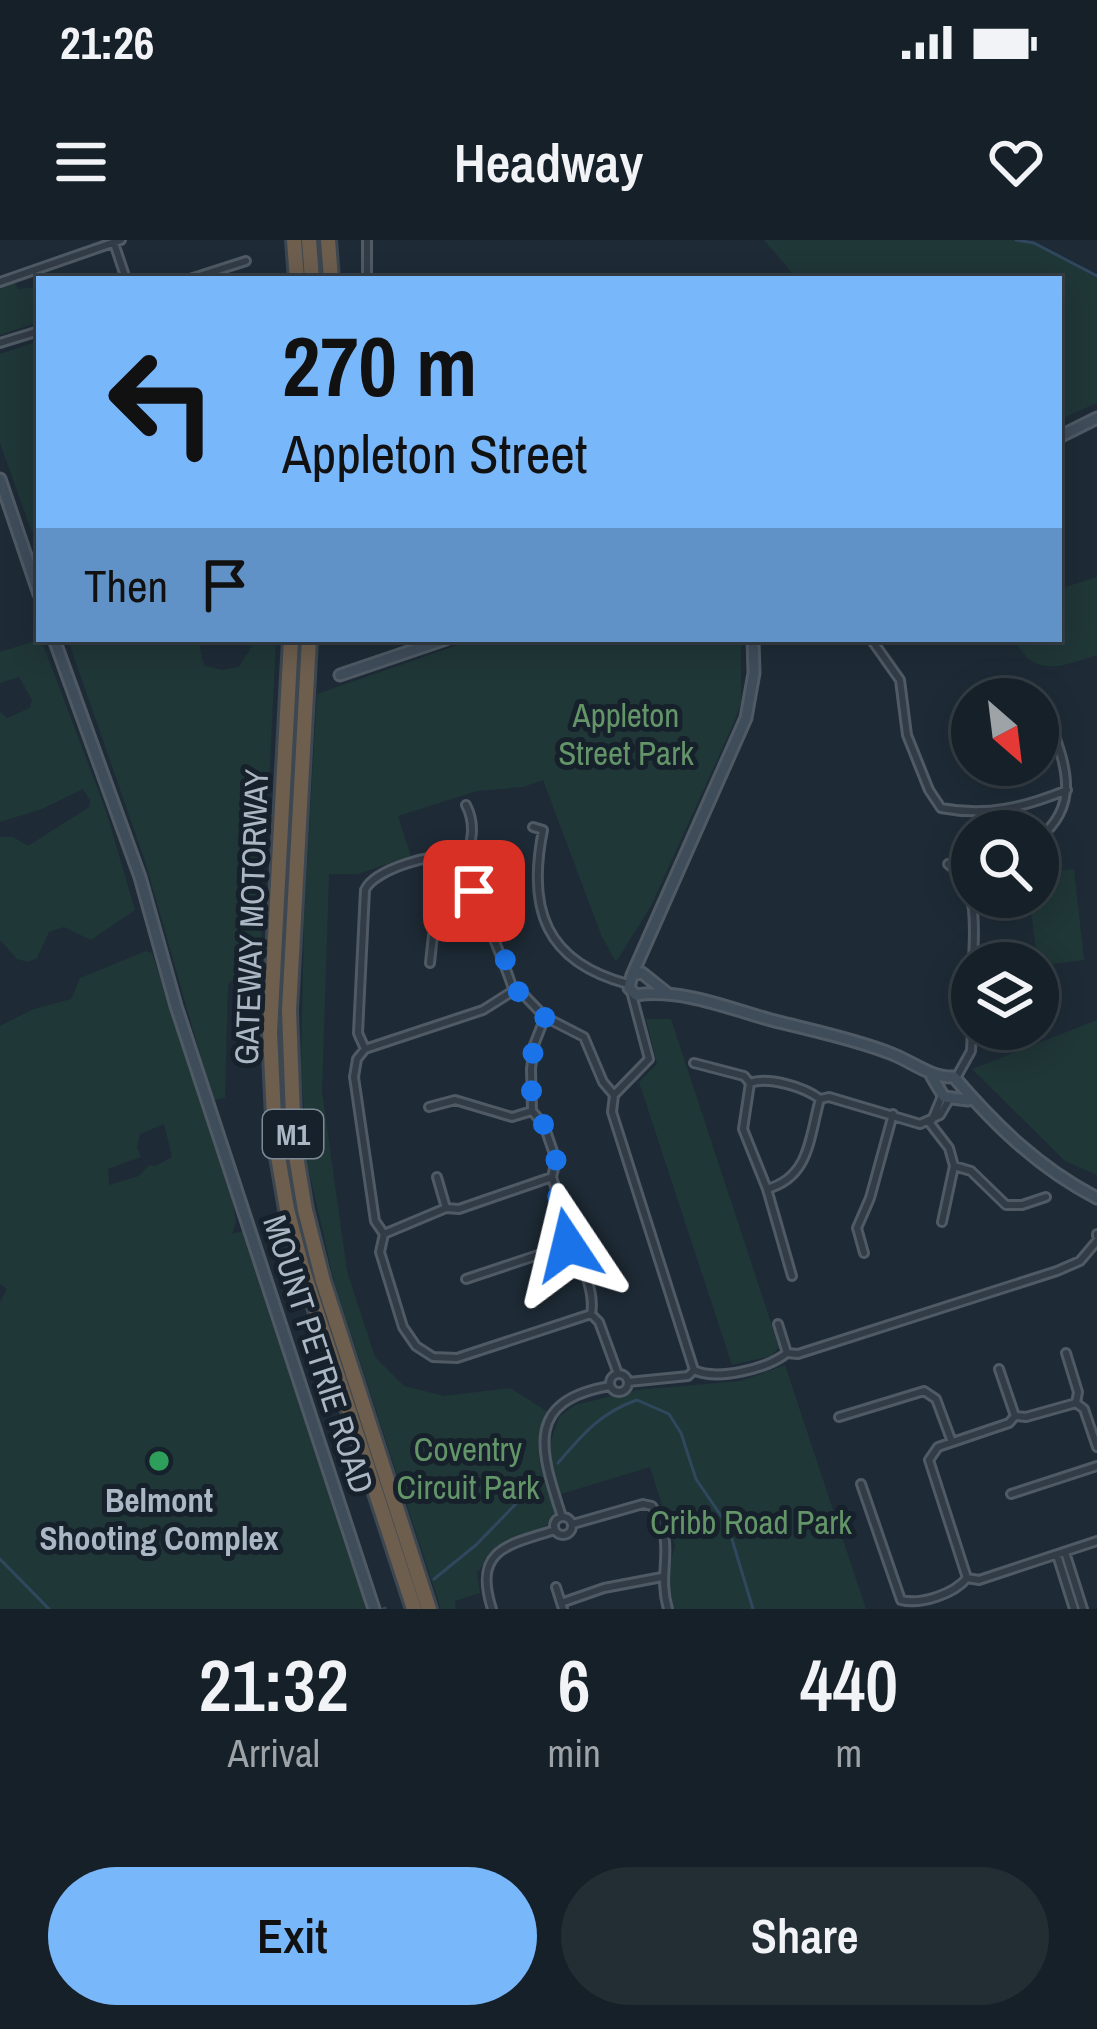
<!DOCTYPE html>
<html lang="en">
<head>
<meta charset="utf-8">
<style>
  body { margin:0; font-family:"Archivo Narrow",sans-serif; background:#232d34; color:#f1f3f6; height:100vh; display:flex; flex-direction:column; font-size:45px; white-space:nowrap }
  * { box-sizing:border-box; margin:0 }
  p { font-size:39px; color:#9ea3a8 }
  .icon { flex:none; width:66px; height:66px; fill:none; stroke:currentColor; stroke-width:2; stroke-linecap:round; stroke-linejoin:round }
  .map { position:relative; height:1369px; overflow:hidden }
  .side { display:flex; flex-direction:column; background:#162028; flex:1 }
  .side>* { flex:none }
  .top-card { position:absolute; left:36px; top:36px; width:1026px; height:366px; border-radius:0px; box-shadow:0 6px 30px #0003,0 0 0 3px #353e45; background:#79b7fb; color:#111; overflow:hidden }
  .needle { width:78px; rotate:152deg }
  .buttons { position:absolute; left:951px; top:438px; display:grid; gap:24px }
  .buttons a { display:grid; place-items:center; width:108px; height:108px; border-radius:50%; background:#162028; box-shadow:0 6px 30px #0003,0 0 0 3px #353e45; font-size:60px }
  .pin { position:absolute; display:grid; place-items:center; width:102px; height:102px; color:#fff; margin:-51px; border-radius:24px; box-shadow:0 6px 18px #0006 }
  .me { position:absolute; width:132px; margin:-66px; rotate:350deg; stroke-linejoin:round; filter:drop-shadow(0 0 9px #0008) }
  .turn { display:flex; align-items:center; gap:42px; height:252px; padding:0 48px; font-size:54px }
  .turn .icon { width:156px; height:156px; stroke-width:2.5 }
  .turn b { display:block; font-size:84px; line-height:102px }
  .then { display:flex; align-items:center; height:114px; padding:0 48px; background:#0003; gap:24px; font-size:45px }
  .eta { display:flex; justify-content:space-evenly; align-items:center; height:204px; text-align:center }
  .eta b { font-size:72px; font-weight:600; line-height:84px }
  .cta { display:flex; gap:24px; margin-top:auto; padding:24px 48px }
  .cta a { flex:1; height:138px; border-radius:72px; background:#79b7fb; color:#111; font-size:48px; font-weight:600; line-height:138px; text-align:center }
  .cta a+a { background:#232d34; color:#f1f3f6 }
  .status { display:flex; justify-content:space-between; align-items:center; height:84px; padding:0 60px; background:#162028; direction:ltr }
  .status svg { height:33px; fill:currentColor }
  header { display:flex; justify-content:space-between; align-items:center; height:156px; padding:0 48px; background:#162028; font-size:54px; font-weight:600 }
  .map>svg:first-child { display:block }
  .green { fill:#203737; fill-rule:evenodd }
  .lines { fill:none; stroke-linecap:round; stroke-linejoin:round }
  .stream { stroke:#30485e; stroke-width:3 }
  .street-casing { stroke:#4f5a65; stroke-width:12 }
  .secondary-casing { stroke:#4f5a65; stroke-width:15 }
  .highway-casing { stroke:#3c4751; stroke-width:20 }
  .street { stroke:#323c47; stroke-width:6 }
  .secondary { stroke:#3f4c5a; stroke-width:9 }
  .highway { stroke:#6d5e4e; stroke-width:14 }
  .route { stroke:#1a73e8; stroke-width:21; stroke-dasharray:0 37.8 }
  .leisure-dot { fill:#2e9e5b; stroke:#17212b; stroke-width:4.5 }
  .labels { text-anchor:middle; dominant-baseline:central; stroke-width:10; stroke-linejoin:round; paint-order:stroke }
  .shield { fill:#17212b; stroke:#7f8a96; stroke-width:3 }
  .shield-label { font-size:30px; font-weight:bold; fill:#abb7c4 }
  .park-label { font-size:33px; fill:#639569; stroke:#17212b }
  .street-label { font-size:33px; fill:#abb7c4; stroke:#17212b }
  .poi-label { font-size:33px; font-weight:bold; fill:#abb7c4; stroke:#17212b }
</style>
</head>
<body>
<div class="status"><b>21:26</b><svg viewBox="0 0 49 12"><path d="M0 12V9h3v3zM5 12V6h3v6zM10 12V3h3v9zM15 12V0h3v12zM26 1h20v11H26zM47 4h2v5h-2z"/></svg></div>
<header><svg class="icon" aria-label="menu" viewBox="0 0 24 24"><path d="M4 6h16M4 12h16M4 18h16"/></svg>Headway<svg class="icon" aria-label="heart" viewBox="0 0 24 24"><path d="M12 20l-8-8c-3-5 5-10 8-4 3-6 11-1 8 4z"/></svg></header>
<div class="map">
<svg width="1097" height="1369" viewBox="0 0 1097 1369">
  <rect width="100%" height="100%" fill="#1e2b36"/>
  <path class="green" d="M764,0h248l22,4 63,34v125l-38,17v-141h-262z
    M15,42l3,7 21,-2v35l-39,13v-48z
    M39,101v189h-8l-31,-87v-89z
    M1097,337v78c-33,11 -65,24 -82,-16h44v-50z
    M41,399l65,172 29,99 -44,30 -27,-13 -15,5 -12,26 -9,4 -11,-3 -17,-19v-103h13l15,9 61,-39 1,-7 -7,-11 -41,20 -42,13v-110l7,6 23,-10 2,-8 -13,-23 -19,6v-31z
    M204,399l-4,9 4,17 17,5 18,-3 17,-28h20l-16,331 -13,-1 -19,15 -3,114 -12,2 -68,-239 -77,-221z
    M475,399h266v64l-9,24 -81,179 -35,56 -14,-25 -59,-157 -20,7 -46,4 -79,25 13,40 -53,18h-29l-7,218 25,179 28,86 29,29 40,10 66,-8 38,24c-19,36 -5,65 7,101l-5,11 -53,22 -20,27 3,20 -25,8 1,8h-15l-106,-324 -27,-118 -7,-98 3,-153 13,-222z
    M1074,629l10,91 -46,6 -9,-69h9v-24z
    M146,711l6,2 81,251 3,18 -4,12 11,-3 123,378h-366v-307l7,-13 -7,-5v-258l31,-16 40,-11 9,-21zM164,884l8,33 -16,9 -7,-1 -10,11 -30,9 -1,-16 33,-12 -4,-9 3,-14z
    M646,779h25l108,328 -8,9 -39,9 -93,-283 18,-18z
    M1097,780v155l-32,-14 -93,-92z
    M785,1125l81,244h-193l-6,-37 8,-26 -25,-79 -89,27 -13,-45 11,-32 16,-12 61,-15 105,-9z"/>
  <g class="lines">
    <path class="stream" d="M1016,0l18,3 63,33
      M558,1223c24,-28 43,-51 79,-63l32,14 12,19 15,46 32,47 25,83
      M0,1319l49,50
      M434,1339l42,-34 62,-64
      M383,1369l2,-1"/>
    <g class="street-casing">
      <path id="street" d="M367,0v39
        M114,3l12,36
        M190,39l56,-18
        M0,42l121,-42
        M0,103l39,-12
        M871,399l29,41 7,55 22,55 12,18c46,9 84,-1 126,-18
        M533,587l10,3c-16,79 2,132 85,154
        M1038,599c44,-35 27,-75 11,-120
        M462,620c12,-15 13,-38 4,-55
        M948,624c32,24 26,63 25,99
        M430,723l3,-28 48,-20
        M631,751l18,68 -35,36 -2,17 82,258
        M545,777l-11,28 -3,24 1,42 12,14 12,35 -4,17 18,59 -2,9c15,13 27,50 23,69l8,8 19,52
        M365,809l-7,-16 7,-143c9,-21 71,-38 92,-34 6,6 56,127 56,135
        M694,823l50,13 6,7
        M956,838l15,-27 1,-22
        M429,867l26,-7 57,17 20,-6
        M932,880l10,-24
        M929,882l20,26 5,18 -12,56
        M954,926l17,5 35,34h16l24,-8
        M437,937l9,31
        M767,949c43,-12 42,-51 53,-90
        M384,994l62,-26 13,1 93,-32
        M1097,994v2
        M864,1013l-7,-25 13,-30 23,-84
        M792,1036l-25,-87 -24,-60 7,-46c18,-7 54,4 70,16l9,-2 91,27 20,-9 10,-17
        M466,1039l102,-34
        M591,1074l-134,44 -24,-1 -17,-11 -13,-19 -23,-75 4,-18 -9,-13 -21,-144 3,-18 8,-10 118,-39 30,-19 8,1 24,25 39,20 19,45 11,13
        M778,1084l9,29
        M1066,1113l12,39 -2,11
        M999,1129l16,47
        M610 1143a9 9 0 1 1 18 0a9 9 0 1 1-18 0Z
        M628,1142l60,-6 6,-6c23,11 73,-1 93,-17l11,1 259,-83 23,-10 17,-20
        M839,1177l85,-26 12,8 16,43
        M1097,1207l-13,-38 -8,-6 -50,14 -11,-1 -6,7 -71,24 -9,13 38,118 12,2 118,-39
        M861,1244l40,116c20,5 53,-6 66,-22
        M1011,1254l86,-28
        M554 1286a9 9 0 1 1 18 0a9 9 0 1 1-18 0Z
        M562,1277c-20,-63 -41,-116 48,-131
        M573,1284l70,-20 9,2c26,39 4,63 16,103
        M1065,1312l18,57
        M1057,1315l17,54
        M556,1347l7,22
        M561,1363l43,-15 58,-11
        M492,1369c-19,-59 14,-64 63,-79"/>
    </g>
    <g class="secondary-casing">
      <path id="secondary" d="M1059,197l38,-19
        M0,239l39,115
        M54,399l86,238 36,129 198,603
        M340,435l106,-36
        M632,735l114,-257 8,-45 -1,-34
        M667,753l-25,-20 -10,2 -3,13 7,7c44,-7 92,13 135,25 39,10 79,18 116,32 24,8 42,26 67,25 42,49 85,91 143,121
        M932,837l12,20 24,3"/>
    </g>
    <g class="highway-casing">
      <path id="highway" d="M294,0l3,39
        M309,0l3,39
        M328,0l3,39
        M291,399l-21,393 5,107 12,70 15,58 112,342
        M309,399l-20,371 5,134 11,66 18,71 106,328"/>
    </g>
    <use href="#street" class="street"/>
    <use href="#secondary" class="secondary"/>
    <use href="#highway" class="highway"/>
  </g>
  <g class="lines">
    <path class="route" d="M474,651c9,30 39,71 39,100l8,1 24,25 -11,28 -3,24 1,42 12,14 12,35 -4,18 18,58 -2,9"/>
  </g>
  <circle class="leisure-dot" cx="159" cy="1221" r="12"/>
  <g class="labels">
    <rect class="shield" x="263" y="870" width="60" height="48" rx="9"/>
    <g class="shield-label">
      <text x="293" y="894">M1</text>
    </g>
    <g class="park-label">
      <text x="626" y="475">Appleton<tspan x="626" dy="38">Street Park</tspan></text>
      <text x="468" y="1209">Coventry<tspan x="468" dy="38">Circuit Park</tspan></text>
      <text x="751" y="1282">Cribb Road Park</text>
    </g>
    <g class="street-label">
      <text transform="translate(251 677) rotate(-88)">GATEWAY MOTORWAY</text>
      <text transform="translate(319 1114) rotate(72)">MOUNT PETRIE ROAD</text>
    </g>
    <g class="poi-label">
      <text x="159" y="1260">Belmont<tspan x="159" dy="38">Shooting Complex</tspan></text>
    </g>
  </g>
</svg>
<div class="buttons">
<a><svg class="needle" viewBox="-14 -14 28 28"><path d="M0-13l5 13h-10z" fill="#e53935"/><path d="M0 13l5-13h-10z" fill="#9ea3a8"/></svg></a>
<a><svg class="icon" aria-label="search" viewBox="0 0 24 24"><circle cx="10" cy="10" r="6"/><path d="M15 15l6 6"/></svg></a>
<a><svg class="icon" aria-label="layers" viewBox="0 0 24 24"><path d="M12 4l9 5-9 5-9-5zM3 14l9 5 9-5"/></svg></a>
</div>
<div class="pin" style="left:474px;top:651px;background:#d93025"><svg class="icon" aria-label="arrive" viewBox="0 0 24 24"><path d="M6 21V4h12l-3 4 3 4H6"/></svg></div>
<svg class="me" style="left:568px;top:1005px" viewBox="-20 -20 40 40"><path d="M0-17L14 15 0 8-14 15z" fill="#1a73e8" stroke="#fff" stroke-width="4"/></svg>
<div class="top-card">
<div class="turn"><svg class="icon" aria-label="left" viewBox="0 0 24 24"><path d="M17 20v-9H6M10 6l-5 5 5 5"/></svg><div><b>270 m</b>Appleton Street</div></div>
<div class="then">Then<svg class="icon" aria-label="arrive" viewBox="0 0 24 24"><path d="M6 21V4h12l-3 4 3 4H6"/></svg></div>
</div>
</div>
<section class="side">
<div class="eta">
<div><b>21:32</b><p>Arrival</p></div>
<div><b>6</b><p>min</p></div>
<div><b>440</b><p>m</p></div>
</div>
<div class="cta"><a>Exit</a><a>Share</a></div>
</section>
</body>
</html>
